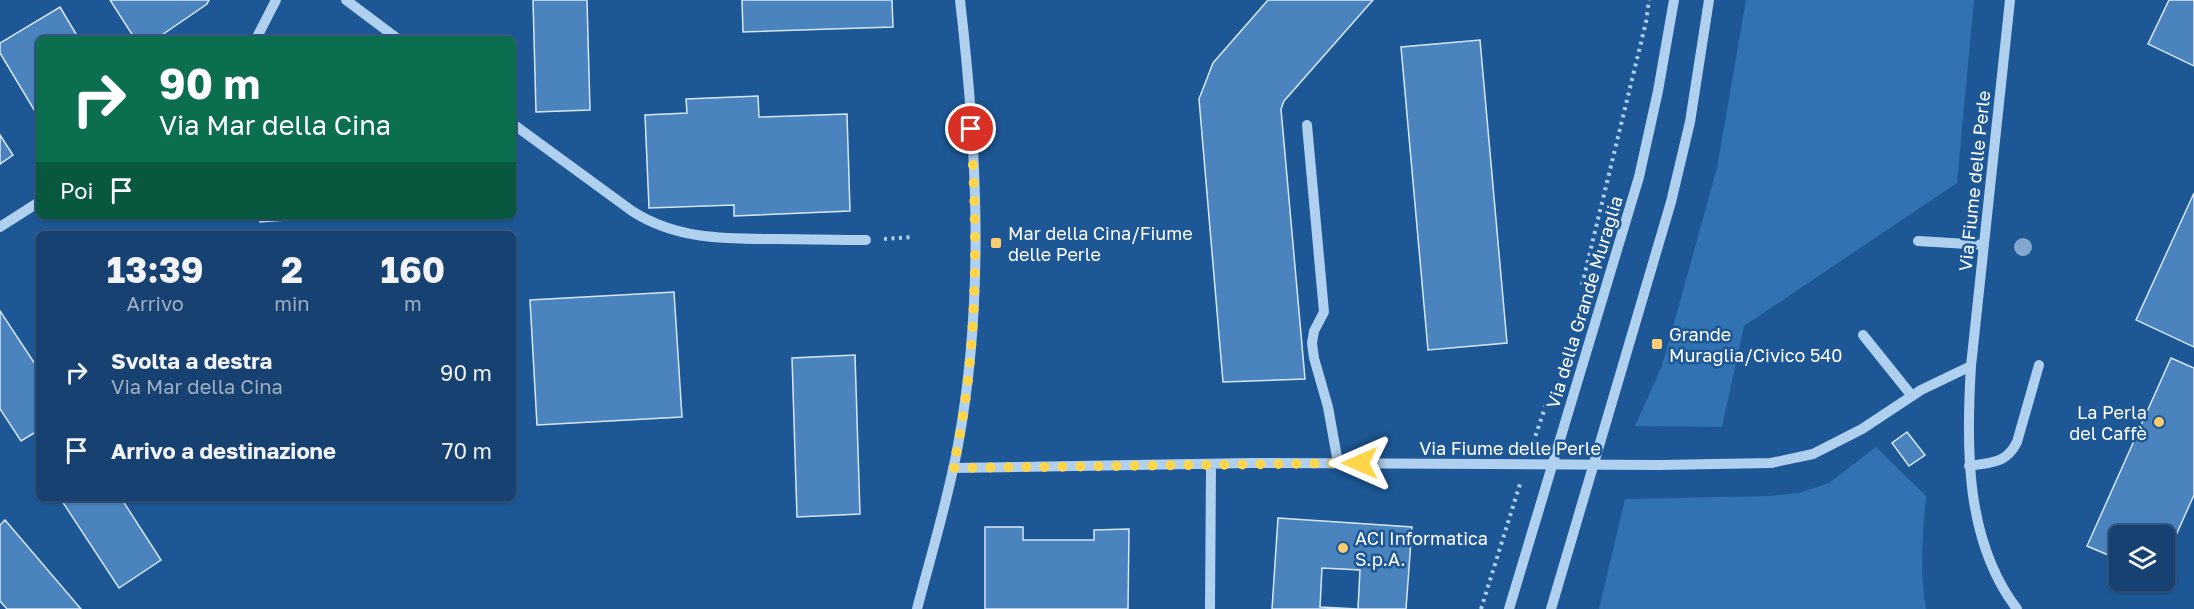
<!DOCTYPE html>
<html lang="it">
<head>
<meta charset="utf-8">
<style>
  body { margin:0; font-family:"Golos Text",sans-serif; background:#234c78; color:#f1f3f6; height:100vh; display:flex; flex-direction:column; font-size:22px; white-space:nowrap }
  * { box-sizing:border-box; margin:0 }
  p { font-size:20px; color:#9eafc3 }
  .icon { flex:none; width:33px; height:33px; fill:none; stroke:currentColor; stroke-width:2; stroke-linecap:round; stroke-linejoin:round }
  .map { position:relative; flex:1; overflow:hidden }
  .panel { position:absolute; left:36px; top:231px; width:480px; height:270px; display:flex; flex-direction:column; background:#164170; border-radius:9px; box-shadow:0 2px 4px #0004,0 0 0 2px #355a83 }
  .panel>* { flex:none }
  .hud { position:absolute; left:36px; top:36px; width:480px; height:183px; border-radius:9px; box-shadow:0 2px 4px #0004,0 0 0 2px #355a83; background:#0b6e4f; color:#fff; overflow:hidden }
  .tools { position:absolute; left:2109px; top:525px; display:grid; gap:12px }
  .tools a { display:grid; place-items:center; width:66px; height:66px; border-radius:9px; background:#164170; box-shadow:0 2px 4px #0004,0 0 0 2px #355a83; font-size:30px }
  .pin { position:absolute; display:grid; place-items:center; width:51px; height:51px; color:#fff; margin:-26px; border:3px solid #fff; border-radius:50%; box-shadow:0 2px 6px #0007 }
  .me { position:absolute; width:66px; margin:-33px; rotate:270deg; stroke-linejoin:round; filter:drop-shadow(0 0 4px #0008) }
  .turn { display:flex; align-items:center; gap:21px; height:126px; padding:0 24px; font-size:27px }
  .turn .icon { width:78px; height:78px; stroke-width:2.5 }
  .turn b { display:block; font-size:42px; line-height:51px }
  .then { display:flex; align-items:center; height:57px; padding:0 24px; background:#0003; gap:12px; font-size:22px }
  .eta { display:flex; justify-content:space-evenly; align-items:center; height:102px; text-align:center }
  .eta b { font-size:36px; font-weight:700; line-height:42px }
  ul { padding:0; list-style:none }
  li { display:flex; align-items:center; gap:18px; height:78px; padding:0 24px }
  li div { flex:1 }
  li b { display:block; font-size:22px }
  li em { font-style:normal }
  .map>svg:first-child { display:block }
  .green { fill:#3172b2 }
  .building { fill:#4a83bd; stroke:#d6e8fa; stroke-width:1.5; fill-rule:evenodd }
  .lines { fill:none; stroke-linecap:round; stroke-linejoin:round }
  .path { stroke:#b0d0ef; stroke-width:4; stroke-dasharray:3 4.5; stroke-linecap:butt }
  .minor { stroke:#b0d0ef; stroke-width:10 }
  .minor-bridge { stroke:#b0d0ef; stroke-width:10 }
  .tree { fill:#83a7cd }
  .route { stroke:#ffd54a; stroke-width:10; stroke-dasharray:0 18 }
  .poi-dot { fill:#fecd6e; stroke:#1d5795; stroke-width:2 }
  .labels { text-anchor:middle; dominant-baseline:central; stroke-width:5; stroke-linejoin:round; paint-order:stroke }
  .street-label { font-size:18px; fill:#fff; stroke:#1d5795 }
  .poi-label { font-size:18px; fill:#fff; stroke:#1d5795; text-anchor:start }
</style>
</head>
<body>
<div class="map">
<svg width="2194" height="609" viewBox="0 0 2194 609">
  <rect width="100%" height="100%" fill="#1d5795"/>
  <path class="green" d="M1746,0h228l-17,183 -213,143 -22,101 -87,-1 27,-60 55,-198z
    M1876,447l50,49c-3,37 -7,76 0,113h-327l26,-110 144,-3 30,-3 30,-10z"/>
  <path class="building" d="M110,0h99l-2,4 -51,35h-21z
    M533,0h54l3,110 -54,2z
    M742,0h150l1,27 -150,5z
    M1268,0h105l-89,101 -3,8 24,270 -82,3 -24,-283 14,-36z
    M2169,0h25v66l-46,-22z
    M60,7l19,32h-40v79l-39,-65v-10z
    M1480,40l27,303 -79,7 -27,-303z
    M758,96l1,21 88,-3 3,97 -116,5v-11l-85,3 -4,-93 42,-2 -1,-14z
    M0,135l13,20 -13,9z
    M2194,193v154l-58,-27z
    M259,216h78l-77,6z
    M674,292l8,125 -145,8 -7,-125z
    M0,311l39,59v60l-18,11 -21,-32z
    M855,355l5,159 -63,3 -5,-159z
    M2171,358l23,10v127l-30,67v-26h-44v24l-33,-14z
    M1907,432l18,23 -16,11 -17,-23z
    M60,498h61l40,62 -42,28z
    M1278,518l134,9 -6,82h-134zM1322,568l38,2 -2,39 -38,-2z
    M5,520l76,89h-74l-7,-8v-76z
    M985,527h38v13h71v-10l35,-1 -1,80h-143z"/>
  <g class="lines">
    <path class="path" d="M884,239l29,-2
      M1582,285l64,-263 3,-22
      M1533,443l14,-41
      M1481,609l39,-125"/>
    <path class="minor" d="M346,0l52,39
      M256,39l20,-39
      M513,124l119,87c43,28 92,28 142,28 30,0 61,1 92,1
      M1307,125l17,187 -10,19 -2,12 2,15 14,49 10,56
      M0,227l39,-25
      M1918,241l66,4
      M1863,335l49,61
      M1971,366c-5,81 -6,175 46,243
      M1659,465l112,-2 42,-9 49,-25 59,-39 50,-24 39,-366
      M1969,466c23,-4 37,-2 48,-24l22,-77
      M953,468l299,-5 240,1
      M917,609c14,-54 31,-109 41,-164 27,-146 19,-298 2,-445
      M1210,609l1,-144
      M1509,609l130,-432 19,-86 16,-91
      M1551,609l120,-407 19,-80 19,-122"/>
    <path class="minor-bridge" d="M1492,464l167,1"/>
  </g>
  <circle class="tree" cx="2023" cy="247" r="9"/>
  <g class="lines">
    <path class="route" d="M971,129c7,113 7,228 -18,339l407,-5"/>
  </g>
  <g class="poi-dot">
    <rect x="990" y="237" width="12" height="12" rx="3"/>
    <rect x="1651" y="338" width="12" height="12" rx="3"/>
    <circle cx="2159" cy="422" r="6"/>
    <circle cx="1343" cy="548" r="6"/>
  </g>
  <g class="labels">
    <g class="street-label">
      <text transform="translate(1974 181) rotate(-84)">Via Fiume delle Perle</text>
      <text transform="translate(1584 302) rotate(-73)">Via della Grande Muraglia</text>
      <text x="1510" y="448">Via Fiume delle Perle</text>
    </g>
    <g class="poi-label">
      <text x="1008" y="233">Mar della Cina/Fiume<tspan x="1008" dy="21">delle Perle</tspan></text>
      <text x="1669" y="334">Grande<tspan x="1669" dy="21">Muraglia/Civico 540</tspan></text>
      <text x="2147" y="412" text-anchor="end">La Perla<tspan x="2147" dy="21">del Caffè</tspan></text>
      <text x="1355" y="538">ACI Informatica<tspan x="1355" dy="21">S.p.A.</tspan></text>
    </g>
  </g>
</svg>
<div class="tools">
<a><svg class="icon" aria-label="layers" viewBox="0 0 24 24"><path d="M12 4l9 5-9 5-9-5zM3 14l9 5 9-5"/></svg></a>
</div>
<div class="pin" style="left:971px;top:129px;background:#d93025"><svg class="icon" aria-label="arrive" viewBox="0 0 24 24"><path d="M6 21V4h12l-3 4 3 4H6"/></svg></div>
<svg class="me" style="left:1360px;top:463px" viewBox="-20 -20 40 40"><path d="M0-17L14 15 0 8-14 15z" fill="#ffd54a" stroke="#fff" stroke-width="4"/></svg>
<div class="hud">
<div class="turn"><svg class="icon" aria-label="right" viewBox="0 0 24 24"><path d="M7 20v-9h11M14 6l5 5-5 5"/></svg><div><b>90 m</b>Via Mar della Cina</div></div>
<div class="then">Poi<svg class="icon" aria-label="arrive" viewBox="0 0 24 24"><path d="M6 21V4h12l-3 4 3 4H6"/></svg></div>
</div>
<section class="panel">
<div class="eta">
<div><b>13:39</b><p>Arrivo</p></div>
<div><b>2</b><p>min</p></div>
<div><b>160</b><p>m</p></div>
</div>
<ul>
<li><svg class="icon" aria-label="right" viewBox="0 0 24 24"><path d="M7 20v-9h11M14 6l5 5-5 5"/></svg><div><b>Svolta a destra</b><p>Via Mar della Cina</p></div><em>90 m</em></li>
<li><svg class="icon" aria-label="arrive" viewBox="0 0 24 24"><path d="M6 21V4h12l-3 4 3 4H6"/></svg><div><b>Arrivo a destinazione</b></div><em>70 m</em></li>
</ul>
</section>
</div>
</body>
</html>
